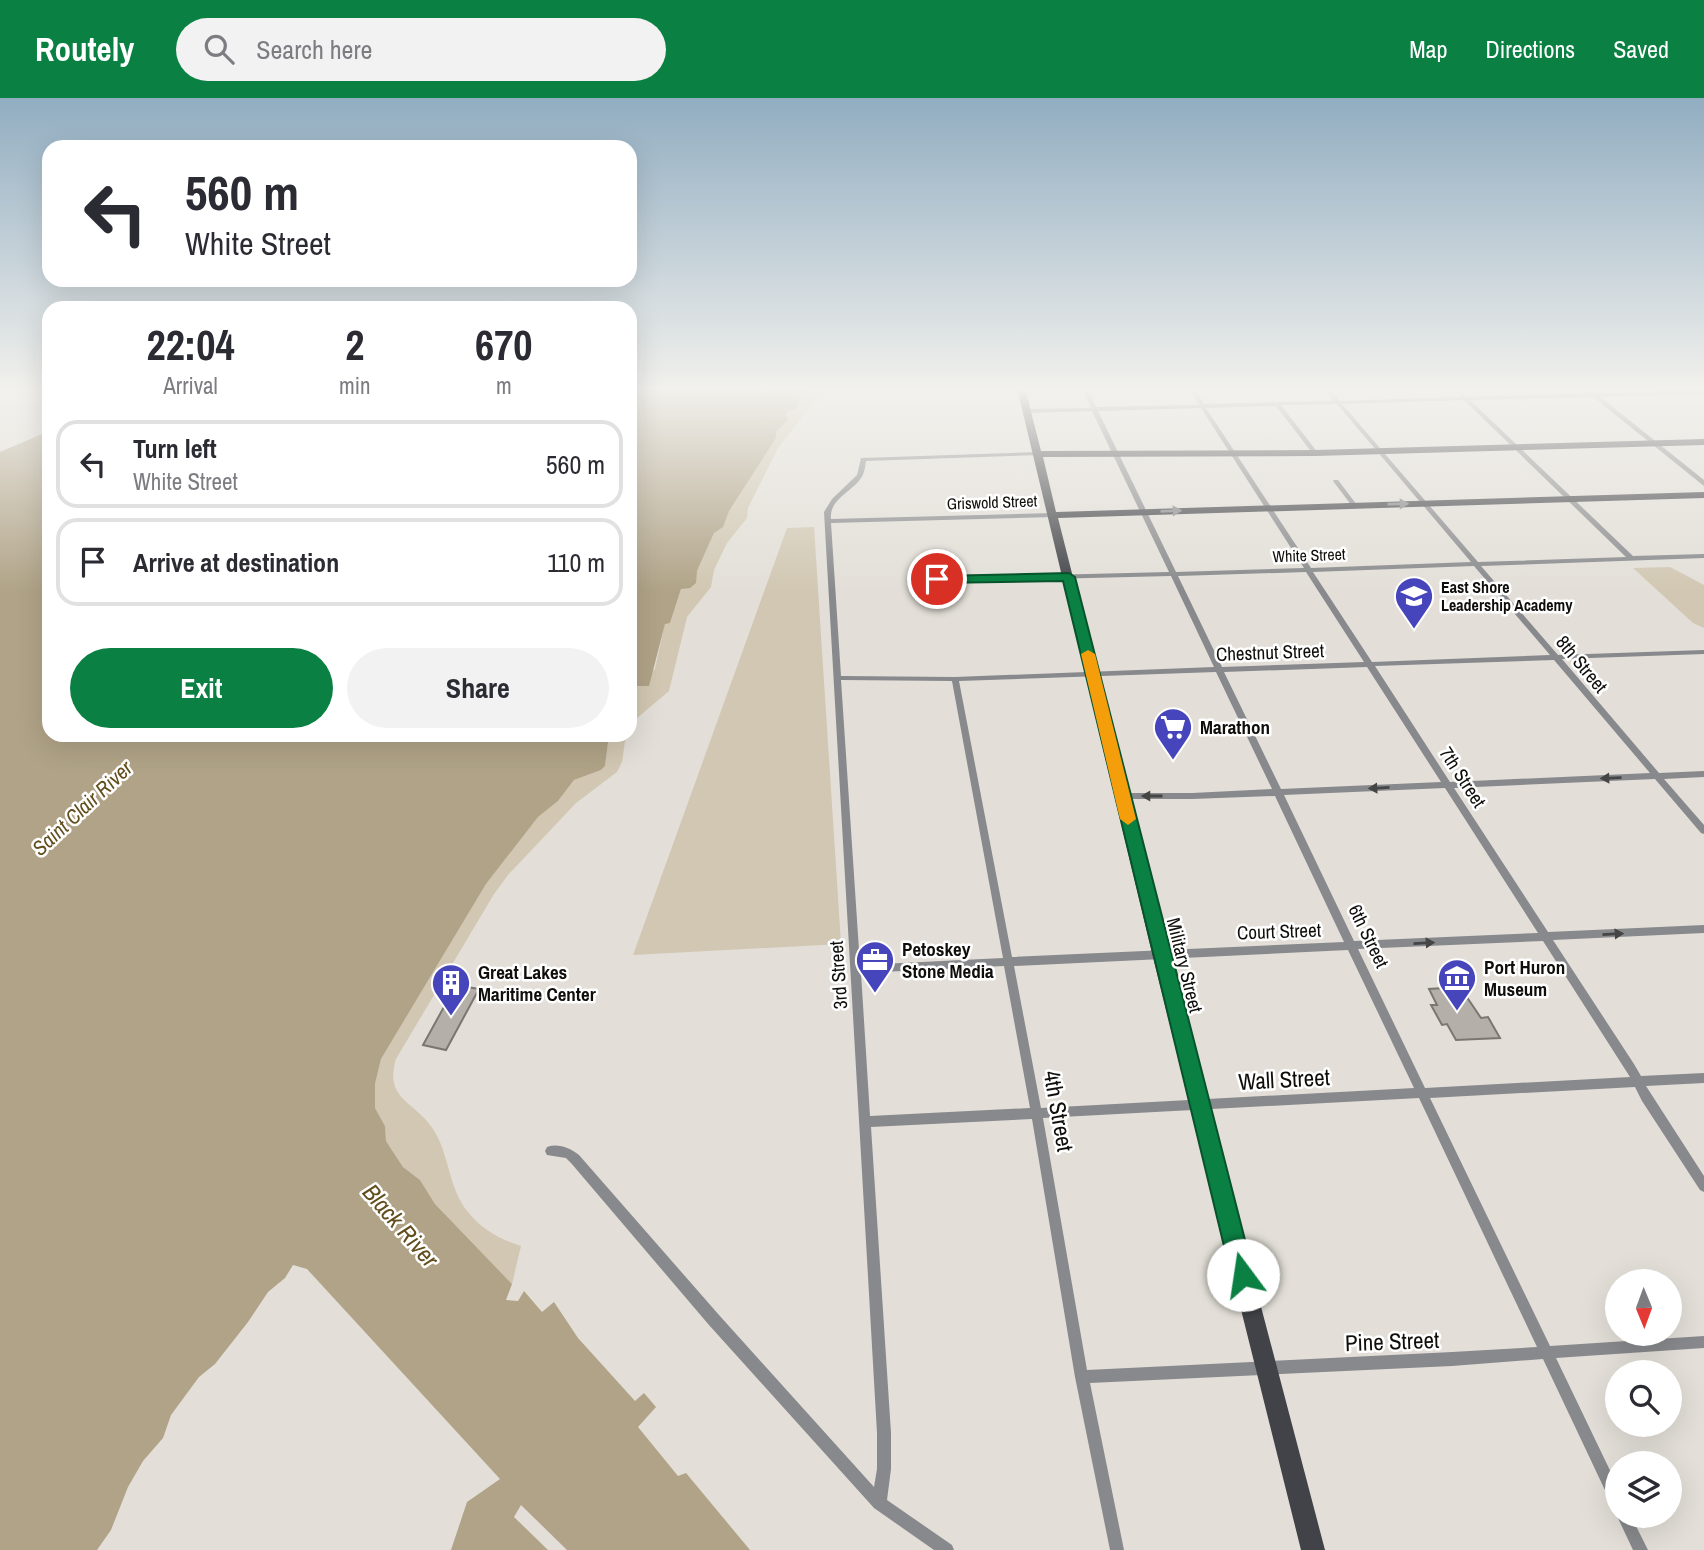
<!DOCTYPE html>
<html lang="en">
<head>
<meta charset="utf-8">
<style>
  body { margin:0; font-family:"Archivo Narrow",sans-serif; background:#f2f2f3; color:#2b2b33; height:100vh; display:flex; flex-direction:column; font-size:26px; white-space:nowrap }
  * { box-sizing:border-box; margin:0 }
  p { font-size:23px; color:#7c7c81 }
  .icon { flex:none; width:38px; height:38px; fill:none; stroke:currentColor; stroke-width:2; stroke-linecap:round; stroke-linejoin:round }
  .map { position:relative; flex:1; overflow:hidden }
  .drawer { position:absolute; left:42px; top:203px; width:595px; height:441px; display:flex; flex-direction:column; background:#fff; border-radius:21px; box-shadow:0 7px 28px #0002 }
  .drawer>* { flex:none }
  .hud { position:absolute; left:42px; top:42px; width:595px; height:147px; border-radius:21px; box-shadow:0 7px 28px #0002; background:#fff; color:#2b2b33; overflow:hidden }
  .needle { width:46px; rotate:179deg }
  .fabs { position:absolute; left:1605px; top:1171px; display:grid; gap:14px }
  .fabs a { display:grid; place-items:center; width:77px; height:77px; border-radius:50%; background:#fff; box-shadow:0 7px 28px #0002; font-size:35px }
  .pin { position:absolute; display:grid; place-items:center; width:60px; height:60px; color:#fff; margin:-30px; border:4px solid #fff; border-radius:50%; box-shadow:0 2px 7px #0007 }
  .me { position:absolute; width:77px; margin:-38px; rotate:346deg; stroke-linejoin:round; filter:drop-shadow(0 0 5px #0008) }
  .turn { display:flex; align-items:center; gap:24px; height:147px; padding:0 28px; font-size:32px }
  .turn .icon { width:91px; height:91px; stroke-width:2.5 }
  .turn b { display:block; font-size:49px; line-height:60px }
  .eta { display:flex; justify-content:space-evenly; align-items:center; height:119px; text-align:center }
  .eta b { font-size:42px; font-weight:700; line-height:49px }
  .action { display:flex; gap:14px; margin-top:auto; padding:14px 28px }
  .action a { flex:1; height:80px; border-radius:42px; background:#0b8043; color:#fff; font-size:28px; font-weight:700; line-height:80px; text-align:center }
  .action a+a { background:#f2f2f3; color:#2b2b33 }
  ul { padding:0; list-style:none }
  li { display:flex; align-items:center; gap:21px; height:88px; margin:0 14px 10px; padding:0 14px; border:4px solid #e1e1e2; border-radius:21px }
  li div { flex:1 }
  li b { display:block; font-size:26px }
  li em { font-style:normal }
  header { display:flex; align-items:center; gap:42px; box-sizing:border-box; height:98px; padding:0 35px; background:#0b8043; color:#fff }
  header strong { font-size:33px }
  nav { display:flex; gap:38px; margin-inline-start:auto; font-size:24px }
  .search { width:490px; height:63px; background:#f2f2f3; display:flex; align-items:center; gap:18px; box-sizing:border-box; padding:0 24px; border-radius:38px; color:#7c7c81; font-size:26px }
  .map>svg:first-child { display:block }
  .green { fill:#d1c7b2 }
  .water { fill:#b0a387 }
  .pier { fill:#e3dfd8 }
  .building { fill:#b4b0a9; stroke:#7a7770; stroke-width:2 }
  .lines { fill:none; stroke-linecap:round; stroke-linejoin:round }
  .minor { fill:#88898c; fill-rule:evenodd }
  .tertiary { fill:#88898c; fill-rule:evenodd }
  .primary { fill:#424348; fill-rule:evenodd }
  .oneway { fill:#848588 }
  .oneway2 { fill:#454545 }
  .route { fill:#0b8043; stroke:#07532c; stroke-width:2 }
  .slow { fill:#f59e0b }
  .labels { text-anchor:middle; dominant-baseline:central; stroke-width:5; stroke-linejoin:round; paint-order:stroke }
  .far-street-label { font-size:16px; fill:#0f0e0b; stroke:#fff }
  .far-poi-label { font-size:16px; font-weight:bold; fill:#0f0e0b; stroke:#fff; text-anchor:start }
  .street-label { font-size:19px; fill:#0f0e0b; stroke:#fff }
  .poi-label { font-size:19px; font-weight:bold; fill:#0f0e0b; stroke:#fff; text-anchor:start }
  .water-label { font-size:21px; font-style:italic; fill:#624e1c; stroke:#fff }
  .near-street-label { font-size:23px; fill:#0f0e0b; stroke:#fff }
  .near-water-label { font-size:24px; font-style:italic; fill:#624e1c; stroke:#fff }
</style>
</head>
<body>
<header>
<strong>Routely</strong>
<div class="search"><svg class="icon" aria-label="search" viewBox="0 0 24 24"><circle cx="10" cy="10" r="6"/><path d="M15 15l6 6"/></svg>Search here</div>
<nav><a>Map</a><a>Directions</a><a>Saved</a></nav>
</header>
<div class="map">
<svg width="1704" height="1452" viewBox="0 0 1704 1452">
  <rect width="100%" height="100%" fill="#e3dfd8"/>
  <path class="green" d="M809,290h23l-23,20 -31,40 -30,60 -1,10 -20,25 -13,27 -3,17 -24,30 -18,74 -39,33v-35l25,-20 10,-46h5l11,-34 16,-18 17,-38 62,-95v-6l21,-36 7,-1z
    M814,429l27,417 -208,11 154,-427z
    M1670,469l34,18v43l-11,-5 -60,-55z
    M609,637h17l-4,27 -5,10 -41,31 -68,72 -14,19 -98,165c-12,41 18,41 37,70 17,26 15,59 35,83 14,18 32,27 53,34l-9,38 -77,-80 -15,-24 -17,-13 -17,-26 -1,-15 -10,-18v-24l6,-25 105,-175 52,-67 20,-16 16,-21 27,-10 4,-4z"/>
  <path class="water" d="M630,290h179l-5,7 -6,1 2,1 -4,12 -8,2 -2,5 2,4 -12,12v6l-47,73 -6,16 -9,6 -17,38 -1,12 -6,5 -9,1 -11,34 -5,1 -16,62h-17l-2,3z
    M49,333v304h560l-4,31 -4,4 -27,10 -16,21 -20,16 -52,67 -105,175 -6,25v24l10,18 1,15 17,26 17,13 15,24 77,80 -6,16 12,1 6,-10 18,21 12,-10 24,36 57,63 9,-8 12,14 -18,20 40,49 8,-3 64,77h-299l16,-48 33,-23 -193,-210 -14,-4 -8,13 -17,14 -20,30 -33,42 -16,13 -28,38 -8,23 -20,23 -15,26 -17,43 -14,20h-97v-1098z"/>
  <path class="pier" d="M521,1407l46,45h-19l-34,-33z"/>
  <path class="building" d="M456,887l23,4 -33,61 -23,-5z
    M1460,889l21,31 7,-1 12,21 -44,2 -9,-16 -5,1 -11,-20h6l-8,-16z"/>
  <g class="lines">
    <path class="minor" d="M1082,290h5l9,19 103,-2 -10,-17h5l10,16 130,-3 -10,-13h5l11,13 121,-4 -9,-9h5l9,9 238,-7v4l-234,6 163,156 71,-2v4l-223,8 77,89 146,-5v4l-142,5 97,114 45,-2v6l-40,2 40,46v9l-3,-1 -46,-54 -201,9 94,144 156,-7v8l-151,7 81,124 7,12 63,-3v10l-58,3 58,90v16l-4,-2 -58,-89 -7,-14 -205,11 120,248 154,-10v12l-148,10 61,127v22l-5,-2 -69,-146 -91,7 -362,17 34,167h-14l-35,-173 -43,-258 -161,8 20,306v36l-4,31 65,45 2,5h-20l-60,-42 -165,-183 -138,-162 -5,-5 -19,-3 -2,-4 2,-4c11,-4 23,1 32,8l140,160 155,172 3,-18v-36l-53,-921 8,-13 25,-24 4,-17 176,-6 2,1v2l-173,6c-1,5 -1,12 -5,17 -9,14 -32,21 -30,41l223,-6 3,2 -3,2 -223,6 10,153 114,1 259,-10 -43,-91 -255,6 -3,-2 3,-2 253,-6 -77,-161 -66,2 -3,-2 3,-2 65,-1zM1464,302l162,157 -148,5 -136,-158zM1337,306l134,158 -160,6 -105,-160 70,-2 37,48 2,1 3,-2 -37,-48zM1201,310l103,160 -128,4 -78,-161zM1474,468l76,89 -178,7 -59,-90zM1306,474l58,90 -142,5 -44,-91zM1554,562l96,113 -200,9 -75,-116zM1367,569l74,115 -160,7 -57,-117zM1216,574l56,117 -80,4h-70l-4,3 4,3h70l83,-3 69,146 -332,15 -53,-276zM841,582l111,1 51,277 -143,7zM1445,690l93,145 -184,8 -70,-146zM1543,843l87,136 -205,11 -67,-139zM1348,852l66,138 -373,20 -27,-142zM1004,868l26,142 -160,8 -9,-143zM1419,1000l118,249 -85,5 -365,18 -44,-252z
      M1334,382h4l19,25 -1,1h-4l-19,-25z
      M1617,1418h14l17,34h-15z"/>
    <path class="tertiary" d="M1582,290h7l115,92v6z"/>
    <path class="primary" d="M1017,290h8l16,63 274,-1 389,-11v6l-389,11 -272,1 13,55 648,-20v6l-646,20 110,435 157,597h-24l-149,-597z"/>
  </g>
  <defs><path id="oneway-solid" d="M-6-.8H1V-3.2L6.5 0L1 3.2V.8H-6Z" transform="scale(1.75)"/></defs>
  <g class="oneway">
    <use href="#oneway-solid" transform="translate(1398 406) rotate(-1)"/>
    <use href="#oneway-solid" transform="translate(1171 413) rotate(-2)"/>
  </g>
  <g class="oneway2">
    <use href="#oneway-solid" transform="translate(1611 680) rotate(178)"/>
    <use href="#oneway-solid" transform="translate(1379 690) rotate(177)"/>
    <use href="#oneway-solid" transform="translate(1152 698) rotate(180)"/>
    <use href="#oneway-solid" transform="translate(1613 836) rotate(-3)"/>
    <use href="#oneway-solid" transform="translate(1424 845) rotate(-3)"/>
  </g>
  <linearGradient id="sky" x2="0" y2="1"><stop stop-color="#91adc1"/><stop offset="0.59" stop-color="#f2f1ed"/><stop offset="1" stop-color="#f2f1ed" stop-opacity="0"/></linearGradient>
  <rect width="1704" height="494" fill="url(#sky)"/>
  <path class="route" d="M1069,475l6,4 179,698 -3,8 -8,4 -8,-4 -4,-8 -168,-694 -126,2 -6,-4 6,-3z"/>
  <path class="slow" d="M1088,552l7,4 41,165 -8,6 -8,-6 -39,-165z"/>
  <defs>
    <g id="school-pin" transform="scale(2.0125)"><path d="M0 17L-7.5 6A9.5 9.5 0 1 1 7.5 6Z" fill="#4645bb" stroke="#fff"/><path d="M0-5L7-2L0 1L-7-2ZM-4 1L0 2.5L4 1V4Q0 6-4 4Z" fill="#fff"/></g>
    <g id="supermarket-pin" transform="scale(2.0125)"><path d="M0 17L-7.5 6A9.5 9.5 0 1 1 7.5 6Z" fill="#4645bb" stroke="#fff"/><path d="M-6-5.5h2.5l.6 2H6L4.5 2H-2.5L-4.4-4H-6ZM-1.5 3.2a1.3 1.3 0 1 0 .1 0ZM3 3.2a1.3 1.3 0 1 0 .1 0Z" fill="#fff"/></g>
    <g id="office-pin" transform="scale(2.0125)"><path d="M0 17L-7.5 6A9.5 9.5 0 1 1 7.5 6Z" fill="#4645bb" stroke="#fff"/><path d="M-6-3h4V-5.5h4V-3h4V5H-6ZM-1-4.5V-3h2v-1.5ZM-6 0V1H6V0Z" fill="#fff"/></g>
    <g id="museum-pin" transform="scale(2.0125)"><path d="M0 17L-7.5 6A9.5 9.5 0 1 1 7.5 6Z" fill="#4645bb" stroke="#fff"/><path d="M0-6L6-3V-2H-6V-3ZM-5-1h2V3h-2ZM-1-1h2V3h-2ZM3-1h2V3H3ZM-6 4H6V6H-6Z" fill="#fff"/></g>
    <g id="building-pin" transform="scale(2.0125)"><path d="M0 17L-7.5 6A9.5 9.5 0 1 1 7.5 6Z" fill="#4645bb" stroke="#fff"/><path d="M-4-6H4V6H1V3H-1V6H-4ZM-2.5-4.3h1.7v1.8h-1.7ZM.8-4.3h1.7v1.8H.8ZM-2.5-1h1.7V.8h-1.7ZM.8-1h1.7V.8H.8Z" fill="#fff"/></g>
  </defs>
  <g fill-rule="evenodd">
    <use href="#school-pin" x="1414" y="498"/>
    <use href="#supermarket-pin" x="1173" y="629"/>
    <use href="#office-pin" x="875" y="862"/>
    <use href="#museum-pin" x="1457" y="880"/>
    <use href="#building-pin" x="451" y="885"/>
  </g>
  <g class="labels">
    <g class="far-street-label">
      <text transform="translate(992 404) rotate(-2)">Griswold Street</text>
      <text transform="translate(1309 457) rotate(-2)">White Street</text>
    </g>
    <g class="far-poi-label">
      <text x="1441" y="489">East Shore<tspan x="1441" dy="18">Leadership Academy</tspan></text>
    </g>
    <g class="street-label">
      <text transform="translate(1270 554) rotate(-2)">Chestnut Street</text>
      <text transform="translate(1582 566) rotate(50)">8th Street</text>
      <text transform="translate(1463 679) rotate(57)">7th Street</text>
      <text transform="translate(1279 833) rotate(-2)">Court Street</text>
      <text transform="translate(1369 838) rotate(64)">6th Street</text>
      <text transform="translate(1185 867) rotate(76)">Military Street</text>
      <text transform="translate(838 877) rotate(-94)">3rd Street</text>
    </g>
    <g class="poi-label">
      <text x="1200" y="629">Marathon</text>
      <text x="902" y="851">Petoskey<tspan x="902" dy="22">Stone Media</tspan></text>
      <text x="1484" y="869">Port Huron<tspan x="1484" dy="22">Museum</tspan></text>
      <text x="478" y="874">Great Lakes<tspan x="478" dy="22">Maritime Center</tspan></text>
    </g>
    <g class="water-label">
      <text transform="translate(82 710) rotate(-43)">Saint Clair River</text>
    </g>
    <g class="near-street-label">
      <text transform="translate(1284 981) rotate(-3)">Wall Street</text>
      <text transform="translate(1059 1013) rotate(80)">4th Street</text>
      <text transform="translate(1392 1243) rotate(-2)">Pine Street</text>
    </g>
    <g class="near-water-label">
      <text transform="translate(401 1127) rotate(49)">Black River</text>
    </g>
  </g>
</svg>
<div class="fabs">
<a><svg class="needle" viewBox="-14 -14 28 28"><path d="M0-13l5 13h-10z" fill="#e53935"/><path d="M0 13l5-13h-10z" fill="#7c7c81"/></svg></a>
<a><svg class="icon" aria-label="search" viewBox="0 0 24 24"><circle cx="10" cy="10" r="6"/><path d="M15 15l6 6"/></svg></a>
<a><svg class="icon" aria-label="layers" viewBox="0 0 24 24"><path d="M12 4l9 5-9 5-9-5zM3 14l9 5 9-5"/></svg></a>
</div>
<div class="pin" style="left:937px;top:481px;background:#d93025"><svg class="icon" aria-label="arrive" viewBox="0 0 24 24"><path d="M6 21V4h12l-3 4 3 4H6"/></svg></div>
<svg class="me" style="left:1243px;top:1177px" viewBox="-20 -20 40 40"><circle r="19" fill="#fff"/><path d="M0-13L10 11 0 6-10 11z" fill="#0b8043"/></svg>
<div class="hud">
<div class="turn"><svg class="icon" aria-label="left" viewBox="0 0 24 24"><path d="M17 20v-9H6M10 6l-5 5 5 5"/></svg><div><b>560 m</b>White Street</div></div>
</div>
<section class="drawer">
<div class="eta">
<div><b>22:04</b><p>Arrival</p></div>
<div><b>2</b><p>min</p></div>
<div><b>670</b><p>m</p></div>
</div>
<ul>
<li><svg class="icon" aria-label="left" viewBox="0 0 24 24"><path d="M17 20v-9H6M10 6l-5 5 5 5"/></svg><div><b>Turn left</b><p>White Street</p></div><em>560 m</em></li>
<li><svg class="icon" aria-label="arrive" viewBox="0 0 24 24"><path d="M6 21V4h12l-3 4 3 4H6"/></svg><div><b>Arrive at destination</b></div><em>110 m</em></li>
</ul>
<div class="action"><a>Exit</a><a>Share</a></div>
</section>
</div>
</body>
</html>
